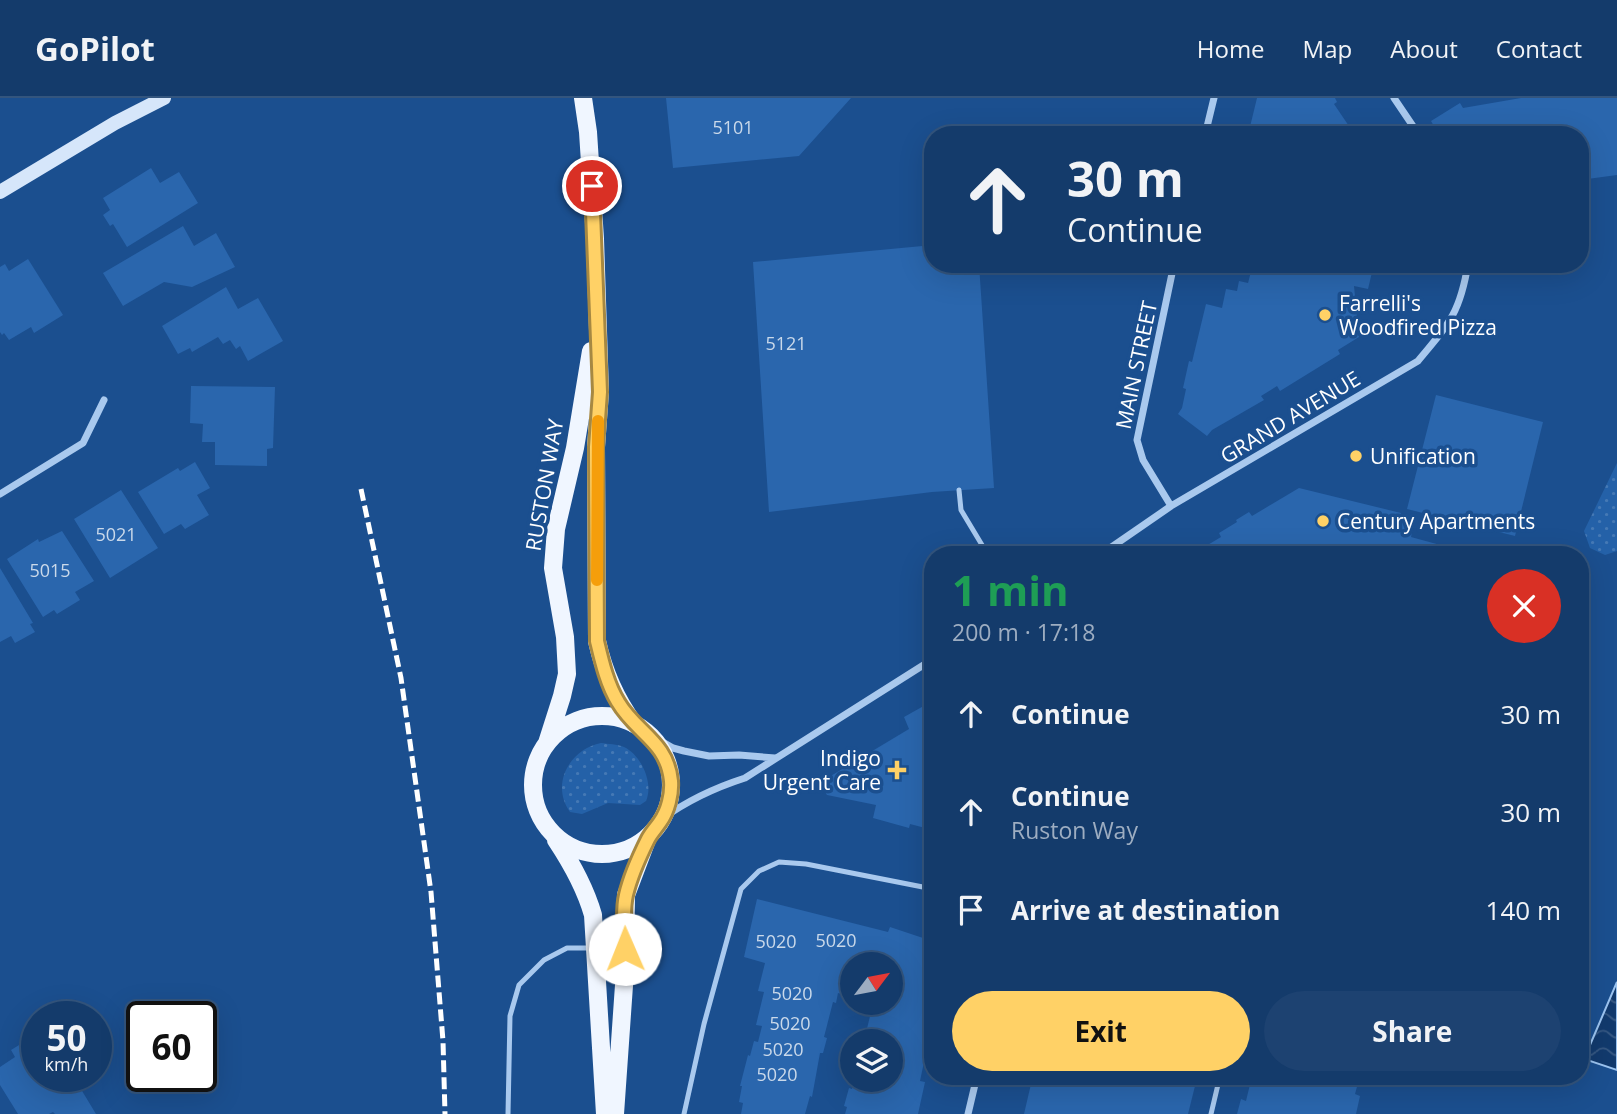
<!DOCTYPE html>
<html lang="en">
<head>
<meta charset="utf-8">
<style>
  body { margin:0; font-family:"Open Sans",sans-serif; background:#1d4271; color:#f1f3f6; height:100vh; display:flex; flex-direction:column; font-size:26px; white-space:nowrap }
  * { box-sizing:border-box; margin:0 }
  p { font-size:23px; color:#9dadc1 }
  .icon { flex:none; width:38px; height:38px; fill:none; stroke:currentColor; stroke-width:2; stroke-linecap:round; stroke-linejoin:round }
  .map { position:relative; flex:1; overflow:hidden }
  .drawer { position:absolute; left:924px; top:448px; width:665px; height:539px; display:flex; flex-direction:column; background:#143b6b; border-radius:28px; box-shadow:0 7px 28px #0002,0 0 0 2px #33557e }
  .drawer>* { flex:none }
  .banner { position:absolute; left:924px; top:28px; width:665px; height:147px; border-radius:28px; box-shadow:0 7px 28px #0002,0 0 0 2px #33557e; background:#143b6b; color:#f1f3f6; overflow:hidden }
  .needle { width:46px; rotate:58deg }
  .controls { position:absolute; left:840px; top:854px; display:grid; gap:14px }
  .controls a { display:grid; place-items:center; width:63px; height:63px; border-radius:50%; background:#143b6b; box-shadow:0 7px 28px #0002,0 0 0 2px #33557e; font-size:35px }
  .speed { position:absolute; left:21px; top:903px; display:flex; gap:14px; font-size:35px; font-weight:700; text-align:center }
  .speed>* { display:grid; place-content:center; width:91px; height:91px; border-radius:50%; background:#143b6b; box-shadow:0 7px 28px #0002,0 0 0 2px #33557e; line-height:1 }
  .speed small { font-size:18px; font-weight:400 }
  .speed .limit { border:4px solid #111; border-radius:10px; background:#fff; color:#111 }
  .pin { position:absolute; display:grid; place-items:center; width:60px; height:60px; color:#fff; margin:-30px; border:4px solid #fff; border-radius:50%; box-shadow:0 2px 7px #0007 }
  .me { position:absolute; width:77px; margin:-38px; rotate:359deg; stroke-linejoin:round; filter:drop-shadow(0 0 5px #0008) }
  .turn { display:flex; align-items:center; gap:24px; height:147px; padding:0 28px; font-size:32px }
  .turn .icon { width:91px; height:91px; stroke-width:2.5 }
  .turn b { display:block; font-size:49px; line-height:60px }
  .round { display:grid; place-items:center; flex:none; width:74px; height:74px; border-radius:37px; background:#1d4271 }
  .headline { display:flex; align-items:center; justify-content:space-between; height:119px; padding:0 28px }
  h1 { font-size:42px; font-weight:700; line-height:52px; color:#1e9e55 }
  .button { display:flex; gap:14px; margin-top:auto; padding:14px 28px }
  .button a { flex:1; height:80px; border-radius:42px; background:#ffd166; color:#111; font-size:28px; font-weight:700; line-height:80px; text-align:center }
  .button a+a { background:#1d4271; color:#f1f3f6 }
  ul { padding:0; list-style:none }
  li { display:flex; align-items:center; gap:21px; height:98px; padding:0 28px }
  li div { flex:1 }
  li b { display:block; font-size:26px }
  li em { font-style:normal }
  header { display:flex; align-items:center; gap:42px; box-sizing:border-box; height:98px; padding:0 35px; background:#143b6b; border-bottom:2px solid #33557e }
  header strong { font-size:33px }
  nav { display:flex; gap:38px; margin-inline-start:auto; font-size:24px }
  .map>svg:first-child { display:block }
  .grass { fill:url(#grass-dots) }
  .water { fill:url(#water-waves); stroke:#9cc4f0; stroke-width:2 }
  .building { fill:#2a66ad }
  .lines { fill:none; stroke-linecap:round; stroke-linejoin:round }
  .lane { stroke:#a9c9ee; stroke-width:5 }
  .street { stroke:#a9c9ee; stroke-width:7 }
  .secondary { stroke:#d6e6fa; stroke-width:14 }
  .primary { stroke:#f0f6ff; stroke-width:18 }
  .rail { stroke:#fff; stroke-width:5; stroke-dasharray:12 5; stroke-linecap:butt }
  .route-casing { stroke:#a68842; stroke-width:18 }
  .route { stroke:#ffd166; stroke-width:12 }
  .slow { stroke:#f59e0b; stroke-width:12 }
  .poi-dot { fill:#ffd166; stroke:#1b4f8f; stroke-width:2.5 }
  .labels { text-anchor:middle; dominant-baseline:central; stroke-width:7; stroke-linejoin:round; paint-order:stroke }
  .number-label { font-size:18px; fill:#cad9ea }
  .poi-label { font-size:21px; fill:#fff; stroke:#1b4f8f; text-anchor:start }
  .street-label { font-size:21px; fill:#fff; stroke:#1b4f8f }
</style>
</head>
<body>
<header>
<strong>GoPilot</strong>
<nav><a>Home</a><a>Map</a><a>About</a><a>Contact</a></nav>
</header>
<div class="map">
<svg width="1617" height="1016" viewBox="0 0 1617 1016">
  <defs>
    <pattern id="grass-dots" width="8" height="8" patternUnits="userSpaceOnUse" patternTransform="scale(1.75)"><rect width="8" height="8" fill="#2461a8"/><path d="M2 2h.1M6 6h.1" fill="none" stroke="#4579b5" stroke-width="1.8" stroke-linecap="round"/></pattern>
    <pattern id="water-waves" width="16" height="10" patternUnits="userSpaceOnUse" patternTransform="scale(1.75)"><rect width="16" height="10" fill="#123a6d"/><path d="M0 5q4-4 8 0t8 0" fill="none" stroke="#365883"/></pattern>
  </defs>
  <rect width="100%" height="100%" fill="#1b4f8f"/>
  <path class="grass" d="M1617,365v88l-12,4 -15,-7 -6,-17z
    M601,645c7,1 16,1 23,4 17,8 30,36 22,54l-6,4 -32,-2 -26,11 -12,-2c-20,-28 0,-63 31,-69z"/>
  <path class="water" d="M1617,884v88l-33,-11z"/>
  <path class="building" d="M666,0h185l-52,58 -126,12z
    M1257,0h78l2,4 -3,2 21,31h-107z
    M1521,0h96v77l-37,5v-45h-141l-8,-14 29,-18 3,5z
    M151,70l9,15 19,-11 19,31 -71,44 -14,-23 -3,2 -7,-11 7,-5 -7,-12z
    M183,128l11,20 22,-13 19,34 -43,20 -28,-5 -41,24 -20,-33z
    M933,147v19h46l15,224 -62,4 -163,20 -16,-250z
    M28,161l35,56 -29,18 -3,-6 -22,13 -5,-7 -2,2 -2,-3v-65l5,-3 4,7z
    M1253,166h121l-6,25 -14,-3 5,51 -21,13 2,4 -60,37 -3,-5 -16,10 3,4 -52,30 -5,6 -29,-22 4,-6 4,-19 -3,-1 6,-27 3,1 14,-58 16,4 4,-19 11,2 2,-10 9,2z
    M226,189l12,22 20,-11 25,43 -35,20 -8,-15 -4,3 -6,-9 -7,4 -5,-7 -26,15 -2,-4 -12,6 -16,-28z
    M191,288l84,1 -2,61 -6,1v17l-52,-1v-23h-13l1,-18 -13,-1z
    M1436,297l107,27 -28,114 -108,-27z
    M195,364l15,26 -13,7 12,20 -24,14 -4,-5 -17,10 -26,-42 40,-24 2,3z
    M1299,390l102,25 -2,6 15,3 -3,15 66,18h-286l30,-18 -2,-4 18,-11 -1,-2 13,-8 3,4z
    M121,392l37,58 -48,30 -36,-59z
    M62,433l32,50 -19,11 5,8 -23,14 -3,-4 -11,7 -36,-58 31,-20 1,3z
    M0,470l33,55 -3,1 5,8 -20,11 -4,-7 -11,6z
    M929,605l4,7v120l-23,-6 -1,4 -36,-10 3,-13 -49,-10 -8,-12 90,-54 -5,-12z
    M757,801l131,33 2,-5 39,13 -1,3 5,1v89l-3,5h3v5l-5,20 -4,-1 -4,19 5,1 -7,32h-73l2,-7 -3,-1 5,-18 3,1 2,-9h37v-39h-27l7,-29 -16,-4 2,-5h34v-39h-39v33l-14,-4 -2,10 -3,-1 -9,35 3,1 -4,15h-3l-8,44 -2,-1 -5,18h-64l2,-11 -4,-1 3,-16h-2l8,-31 2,1 4,-15 4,1 4,-16 -6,-1 8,-33 -6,-1 7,-28 -21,-6z
    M37,936v42h36l23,38h-41l-2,-2 -4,2h-31l-18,-29v-18l15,-10 -4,-7z
    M1024,978h168l-1,5 5,1 -8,32h-164l7,-30 -9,-2z
    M1252,978h108l-5,18 5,2 -4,18h-119l4,-15 5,2z"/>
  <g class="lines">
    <path class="lane" d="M959,392l2,20 27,45
      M508,1016l2,-98 9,-31 25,-25 23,-12h26
      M684,1016l20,-90 37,-135 18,-18 20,-9 27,2 127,25
      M1211,1016l9,-38"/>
    <path class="street" d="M1394,0l25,37
      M1205,37l9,-37
      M0,396l83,-51 21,-43
      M1171,408l-28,-46 -6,-20 37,-176
      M1100,457l71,-49 247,-145c31,-37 42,-48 50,-97
      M647,635l26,15 11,3 25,5 30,-1 36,3
      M662,721c26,-19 52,-31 83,-41l188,-119
      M968,1016l9,-38"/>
    <path class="secondary" d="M0,94l115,-69 49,-25"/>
    <path class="primary" d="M583,0l5,34 7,107 5,153 -4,55 1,194c7,32 18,57 37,83
      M533 687a69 69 0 1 1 138 0a69 69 0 1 1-138 0Z
      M547,645l15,-47 5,-22 -2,-37 -12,-69 3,-39 19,-81 16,-97
      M556,742c16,24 29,47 37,75l12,199
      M615,1016l10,-143 1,-76 22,-58"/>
    <path class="rail" d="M361,391l40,189 30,214 12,149 2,73"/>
  </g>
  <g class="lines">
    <g class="route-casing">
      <path id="route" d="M592,88l8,206 -4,55 1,194c5,21 10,43 21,61 18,31 49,39 53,79 1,13 -3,30 -11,41 -4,6 -9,11 -12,17 -8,16 -18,39 -22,56 -4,17 -1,36 -1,54"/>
    </g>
    <use href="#route" class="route"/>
    <path class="slow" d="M597,482l1,-159"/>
  </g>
  <g class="poi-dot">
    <circle cx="1325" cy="217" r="7"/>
    <circle cx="1356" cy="358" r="7"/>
    <circle cx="1323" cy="423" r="7"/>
    <path d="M893.5 661.5h7v7h7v7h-7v7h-7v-7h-7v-7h7z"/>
  </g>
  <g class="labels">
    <g class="number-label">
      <text x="733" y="29">5101</text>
      <text x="786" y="245">5121</text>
      <text x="116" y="436">5021</text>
      <text x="50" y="472">5015</text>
      <text x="836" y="842">5020</text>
      <text x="776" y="843">5020</text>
      <text x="792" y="895">5020</text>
      <text x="790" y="925">5020</text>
      <text x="783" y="951">5020</text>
      <text x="777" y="976">5020</text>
    </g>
    <g class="poi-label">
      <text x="1339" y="205">Farrelli's<tspan x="1339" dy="24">Woodfired Pizza</tspan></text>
      <text x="1370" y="358">Unification</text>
      <text x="1337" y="423">Century Apartments</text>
      <text x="881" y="660" text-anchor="end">Indigo<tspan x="881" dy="24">Urgent Care</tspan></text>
    </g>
    <g class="street-label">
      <text transform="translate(1136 267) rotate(-78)">MAIN STREET</text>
      <text transform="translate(1290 319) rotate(-31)">GRAND AVENUE</text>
      <text transform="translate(544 387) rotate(-80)">RUSTON WAY</text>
    </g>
  </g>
</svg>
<div class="controls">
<a><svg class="needle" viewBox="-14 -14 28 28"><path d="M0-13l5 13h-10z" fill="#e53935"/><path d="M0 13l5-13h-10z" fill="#9dadc1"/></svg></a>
<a><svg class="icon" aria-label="layers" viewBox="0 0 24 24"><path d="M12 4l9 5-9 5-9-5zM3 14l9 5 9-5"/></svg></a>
</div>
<div class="speed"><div>50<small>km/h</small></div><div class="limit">60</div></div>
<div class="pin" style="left:592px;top:88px;background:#d93025"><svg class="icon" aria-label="arrive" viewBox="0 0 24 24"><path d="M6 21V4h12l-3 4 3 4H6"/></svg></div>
<svg class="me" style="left:625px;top:851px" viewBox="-20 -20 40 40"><circle r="19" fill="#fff"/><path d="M0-13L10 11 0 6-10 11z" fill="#ffd166"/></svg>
<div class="banner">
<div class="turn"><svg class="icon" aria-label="ahead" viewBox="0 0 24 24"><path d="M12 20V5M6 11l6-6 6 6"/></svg><div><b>30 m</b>Continue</div></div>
</div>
<section class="drawer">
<div class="headline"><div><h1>1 min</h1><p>200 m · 17:18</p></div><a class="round" style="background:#d93025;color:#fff"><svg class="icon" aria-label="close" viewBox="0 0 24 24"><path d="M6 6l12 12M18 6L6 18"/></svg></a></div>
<ul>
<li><svg class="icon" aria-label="ahead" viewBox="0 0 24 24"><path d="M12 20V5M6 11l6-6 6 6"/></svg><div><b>Continue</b></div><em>30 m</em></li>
<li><svg class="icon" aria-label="ahead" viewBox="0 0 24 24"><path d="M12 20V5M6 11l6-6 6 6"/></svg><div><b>Continue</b><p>Ruston Way</p></div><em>30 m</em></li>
<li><svg class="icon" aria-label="arrive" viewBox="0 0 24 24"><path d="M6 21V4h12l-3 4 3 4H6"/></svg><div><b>Arrive at destination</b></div><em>140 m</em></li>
</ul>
<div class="button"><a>Exit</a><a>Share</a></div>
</section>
</div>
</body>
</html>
